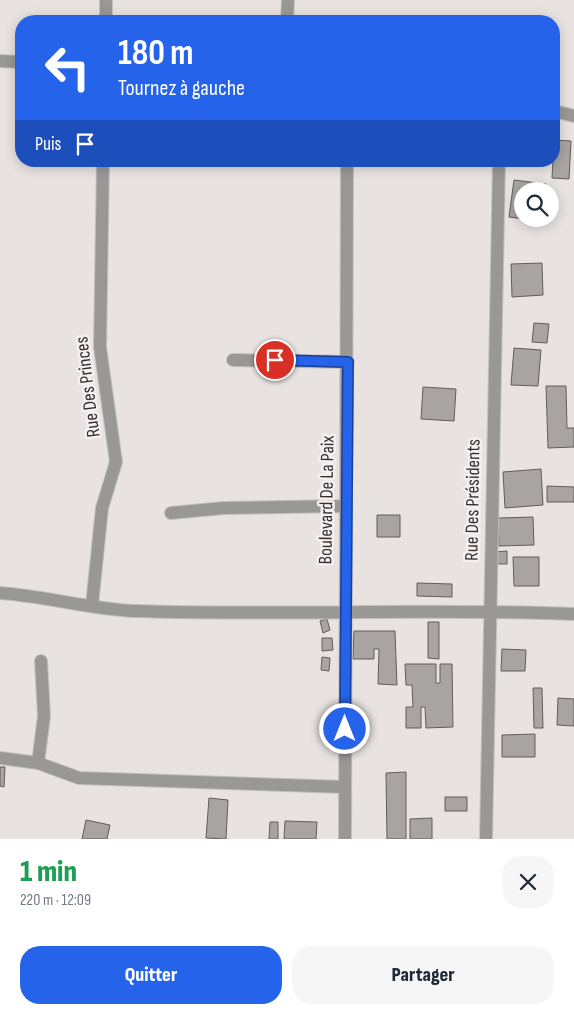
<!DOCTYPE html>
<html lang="fr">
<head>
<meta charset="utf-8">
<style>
  body { margin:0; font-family:"Sofia Sans Condensed",sans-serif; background:#f6f6f7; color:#1f2937; height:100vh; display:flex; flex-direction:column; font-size:19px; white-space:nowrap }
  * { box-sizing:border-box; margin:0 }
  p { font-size:16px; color:#747a83 }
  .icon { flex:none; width:28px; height:28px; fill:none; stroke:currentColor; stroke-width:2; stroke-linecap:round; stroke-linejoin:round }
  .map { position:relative; height:839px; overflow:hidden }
  .panel { display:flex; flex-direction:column; background:#fff; flex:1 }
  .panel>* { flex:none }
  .guide { position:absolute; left:15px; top:15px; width:545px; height:152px; border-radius:20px; box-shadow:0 2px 12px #0003; background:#2563eb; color:#fff; overflow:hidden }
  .buttons { position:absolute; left:514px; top:182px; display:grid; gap:10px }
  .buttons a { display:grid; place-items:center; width:45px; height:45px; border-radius:50%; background:#fff; box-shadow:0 2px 12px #0003; font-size:25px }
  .pin { position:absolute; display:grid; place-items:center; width:42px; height:42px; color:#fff; margin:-21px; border:2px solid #fff; border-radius:50%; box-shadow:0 1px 5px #0007 }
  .me { position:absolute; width:55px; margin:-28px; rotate:0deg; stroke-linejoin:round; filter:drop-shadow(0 0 4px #0008) }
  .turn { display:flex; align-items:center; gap:18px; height:105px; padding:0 20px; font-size:22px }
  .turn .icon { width:65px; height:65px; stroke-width:2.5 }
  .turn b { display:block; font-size:35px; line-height:42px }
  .then { display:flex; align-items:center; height:48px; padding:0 20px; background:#0003; gap:10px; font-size:19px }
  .round { display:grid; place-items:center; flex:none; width:52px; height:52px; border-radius:20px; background:#f6f6f7 }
  .head { display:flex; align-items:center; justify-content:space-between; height:85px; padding:0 20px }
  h1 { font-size:30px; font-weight:800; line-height:38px; color:#1e9e55 }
  .primary-button { display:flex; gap:10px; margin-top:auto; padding:10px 20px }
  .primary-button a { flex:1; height:58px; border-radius:20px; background:#2563eb; color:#fff; font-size:20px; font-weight:800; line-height:58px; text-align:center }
  .primary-button a+a { background:#f6f6f7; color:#1f2937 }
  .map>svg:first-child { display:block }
  .building { fill:#a8a4a2; stroke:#615d5b }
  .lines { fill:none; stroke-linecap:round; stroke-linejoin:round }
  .street-casing { stroke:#c3bfbd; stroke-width:14 }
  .street { stroke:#9a9797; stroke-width:12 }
  .route-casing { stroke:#184099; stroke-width:12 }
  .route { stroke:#2563eb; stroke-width:9 }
  .labels { text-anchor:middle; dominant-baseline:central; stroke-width:5; stroke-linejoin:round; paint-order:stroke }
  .street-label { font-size:19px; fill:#312f2f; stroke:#f5f0ef }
</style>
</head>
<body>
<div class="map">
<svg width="574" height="839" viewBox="0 0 574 839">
  <rect width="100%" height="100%" fill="#e8e3e1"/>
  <path class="building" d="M554,140l17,1 -2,38 -17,-1z
    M514,180l32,4 -1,7h-23v28h19l-1,2 -31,-4z
    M542,263l1,32 -31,2 -1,-33z
    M534,323l15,1 -2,19 -15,-1z
    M514,348l27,2 -3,36 -27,-1z
    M546,386h20l1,42h7v19l-26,1z
    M423,387l33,2 -2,32 -33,-2z
    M541,469l2,36 -38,3 -2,-36z
    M547,486l27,1v15h-27z
    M377,515h23v22h-23z
    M533,517l1,28 -35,1 -1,-28z
    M507,551v13h-13v-12z
    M513,557h26v29h-25z
    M417,583l35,1v13l-35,-1z
    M327,619l3,11 -7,3 -3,-12z
    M428,622h11v37l-11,-1z
    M354,631h41l2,54 -19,-1 1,-35h-5v10h-21z
    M322,638h10l1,12 -11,1z
    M502,649l24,1 -1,21h-24z
    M322,657l8,1 -1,13 -8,-1z
    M405,664h31v19h4v-19h12l1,63 -27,1 -1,-21h-4v21h-15v-21h7l-1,-22h-6z
    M533,688h9l1,40h-9z
    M558,698l16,1v27l-17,-1z
    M535,734v23h-33v-22z
    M0,767h5l-1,20 -4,-1z
    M406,772v67h-19l-1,-66z
    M445,797h22v14h-22z
    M209,798l19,2 -2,39 -20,-1z
    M432,818v21h-22v-20z
    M86,820l24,5 -3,14h-25z
    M285,821l32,1 -1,17h-32z
    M270,822h8v17h-9z"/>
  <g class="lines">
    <g class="street-casing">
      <path id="street" d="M106,21v-21
        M287,21l1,-21
        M0,61l21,1
        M554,111l20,5
        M233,360l115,2
        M171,513l53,-5 121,-2
        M0,593c45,3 90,16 135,18 146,5 293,-3 439,3
        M92,605l10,-97 14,-46 -16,-115 3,-186
        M0,758l38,5 41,15 266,9
        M38,763l6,-47 -3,-55
        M345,839l2,-678
        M486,839l13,-678"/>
    </g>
    <use href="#street" class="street"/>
  </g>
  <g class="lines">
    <g class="route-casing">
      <path id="route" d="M275,360l73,2 -3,367"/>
    </g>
    <use href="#route" class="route"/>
  </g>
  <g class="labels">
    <g class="street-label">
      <text transform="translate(88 387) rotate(-97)">Rue Des Princes</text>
      <text transform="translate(327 500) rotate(-89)">Boulevard De La Paix</text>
      <text transform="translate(473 500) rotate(-89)">Rue Des Présidents</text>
    </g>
  </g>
</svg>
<div class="buttons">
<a><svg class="icon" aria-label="search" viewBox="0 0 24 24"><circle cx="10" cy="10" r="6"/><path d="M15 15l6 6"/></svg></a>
</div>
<div class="pin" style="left:275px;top:360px;background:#d93025"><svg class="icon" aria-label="arrive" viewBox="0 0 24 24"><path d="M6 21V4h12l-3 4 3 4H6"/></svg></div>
<svg class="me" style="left:345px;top:729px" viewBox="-20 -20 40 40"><circle r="17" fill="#2563eb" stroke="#fff" stroke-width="3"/><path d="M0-11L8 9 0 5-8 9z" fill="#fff"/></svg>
<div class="guide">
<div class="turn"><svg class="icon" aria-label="left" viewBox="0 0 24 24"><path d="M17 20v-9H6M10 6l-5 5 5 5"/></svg><div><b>180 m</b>Tournez à gauche</div></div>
<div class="then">Puis<svg class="icon" aria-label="arrive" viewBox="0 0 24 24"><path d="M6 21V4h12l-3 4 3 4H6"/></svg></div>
</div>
</div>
<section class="panel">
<div class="head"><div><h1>1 min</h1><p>220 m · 12:09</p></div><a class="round"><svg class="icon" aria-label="close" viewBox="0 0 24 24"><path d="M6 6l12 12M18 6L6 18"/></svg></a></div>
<div class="primary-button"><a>Quitter</a><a>Partager</a></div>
</section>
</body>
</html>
